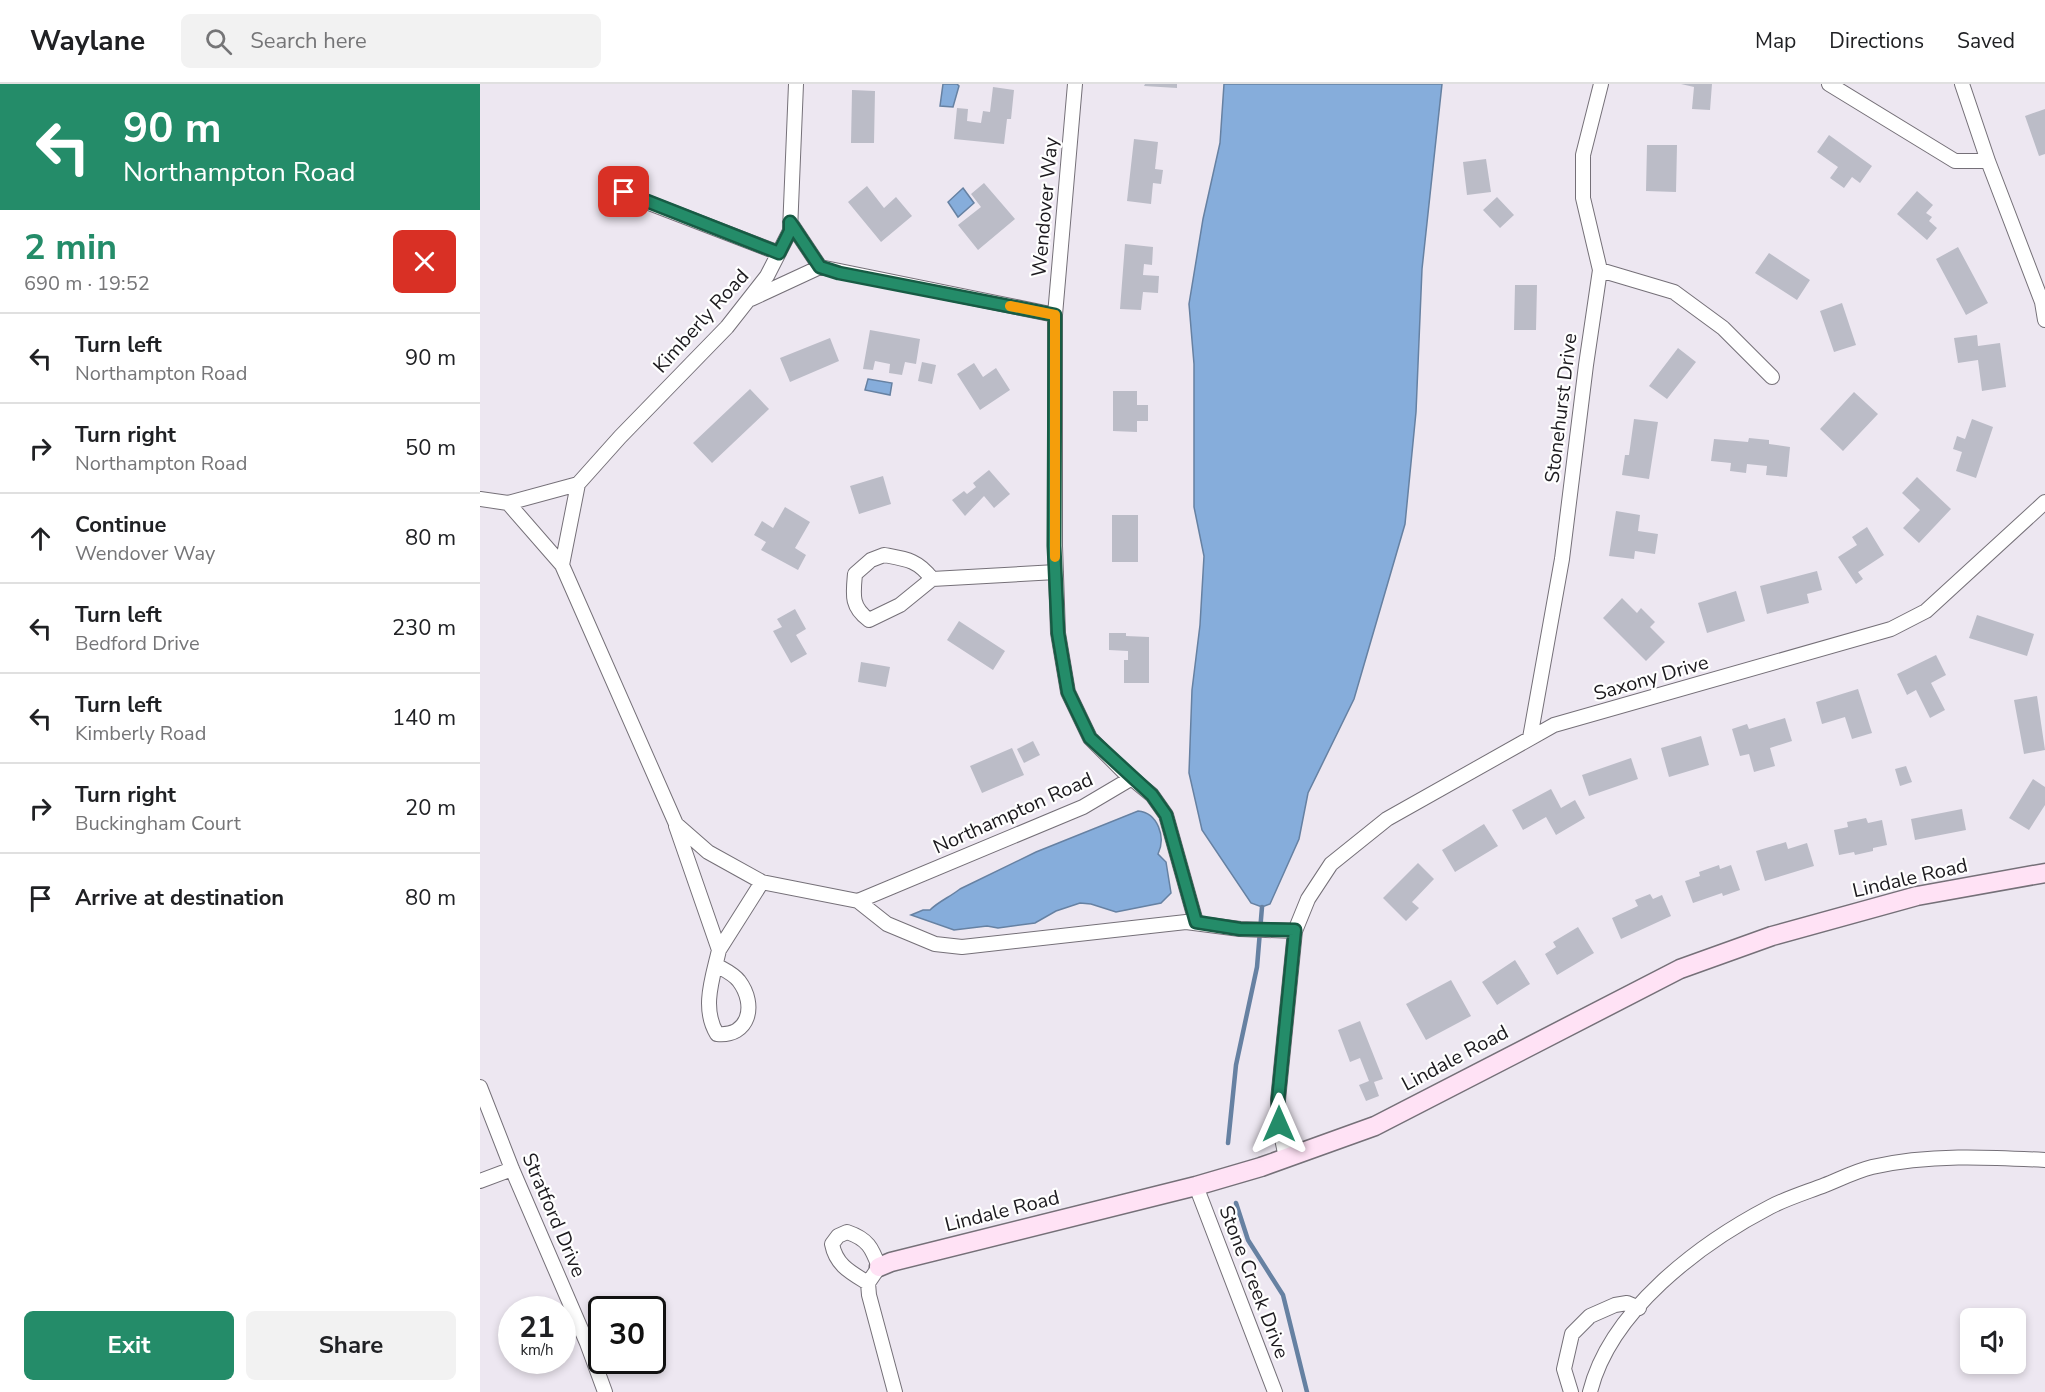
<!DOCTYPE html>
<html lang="en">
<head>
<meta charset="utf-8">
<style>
  body { margin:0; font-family:"Nunito Sans",sans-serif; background:#f2f2f2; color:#202124; height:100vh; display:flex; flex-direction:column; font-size:22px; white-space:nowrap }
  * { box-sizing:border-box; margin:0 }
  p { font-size:20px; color:#757577 }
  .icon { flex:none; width:33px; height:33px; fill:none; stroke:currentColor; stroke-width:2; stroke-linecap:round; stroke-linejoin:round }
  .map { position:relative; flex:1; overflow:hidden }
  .details { display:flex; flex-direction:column; background:#fff; width:480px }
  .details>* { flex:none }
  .top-card { background:#248c69; color:#fff; overflow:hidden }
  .buttons { position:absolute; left:1480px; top:1224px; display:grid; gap:12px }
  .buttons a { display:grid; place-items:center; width:66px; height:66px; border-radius:9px; background:#fff; box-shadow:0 3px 9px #0003; font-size:30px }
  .speed { position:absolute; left:18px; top:1212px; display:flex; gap:12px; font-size:30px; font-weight:700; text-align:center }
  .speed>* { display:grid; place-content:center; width:78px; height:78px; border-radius:50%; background:#fff; box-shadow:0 3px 9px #0003; line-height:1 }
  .speed small { font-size:15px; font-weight:400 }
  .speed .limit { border:3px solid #111; border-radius:9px; background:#fff; color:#111 }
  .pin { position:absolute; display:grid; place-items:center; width:51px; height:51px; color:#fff; margin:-26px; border-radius:12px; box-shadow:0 3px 9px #0006 }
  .me { position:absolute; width:66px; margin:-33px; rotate:0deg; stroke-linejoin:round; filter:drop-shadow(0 0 4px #0008) }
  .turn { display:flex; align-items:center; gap:21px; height:126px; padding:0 24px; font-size:27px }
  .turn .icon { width:78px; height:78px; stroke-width:2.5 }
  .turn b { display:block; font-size:42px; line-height:51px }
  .round { display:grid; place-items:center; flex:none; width:63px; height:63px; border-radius:9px; background:#f2f2f2 }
  .head { display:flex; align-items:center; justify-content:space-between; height:102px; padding:0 24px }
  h1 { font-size:36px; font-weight:700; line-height:45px; color:#248c69 }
  .cta { display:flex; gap:12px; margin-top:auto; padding:12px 24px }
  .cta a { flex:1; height:69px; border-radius:9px; background:#248c69; color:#fff; font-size:24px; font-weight:700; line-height:69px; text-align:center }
  .cta a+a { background:#f2f2f2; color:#202124 }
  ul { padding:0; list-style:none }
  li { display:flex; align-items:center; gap:18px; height:90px; padding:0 24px; border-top:2px solid #e0e0e0 }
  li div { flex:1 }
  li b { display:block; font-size:22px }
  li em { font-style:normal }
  header { display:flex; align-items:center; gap:36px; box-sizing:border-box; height:84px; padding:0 30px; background:#fff; border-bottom:2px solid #e0e0e0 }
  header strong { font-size:28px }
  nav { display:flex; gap:33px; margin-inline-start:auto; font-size:21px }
  .search { width:420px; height:54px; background:#f2f2f2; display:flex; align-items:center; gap:15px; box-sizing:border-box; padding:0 21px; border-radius:9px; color:#757577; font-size:22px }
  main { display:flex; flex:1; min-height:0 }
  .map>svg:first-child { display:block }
  .water { fill:#86addb; stroke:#6681a2; stroke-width:1.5 }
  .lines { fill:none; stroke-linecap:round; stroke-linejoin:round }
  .stream { stroke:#6681a2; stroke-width:4.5 }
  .building { fill:#bbbcc7 }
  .street-casing { stroke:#757078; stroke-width:16 }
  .secondary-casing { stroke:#757078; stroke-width:21 }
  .street { stroke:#fff; stroke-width:14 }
  .secondary { stroke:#ffe2f5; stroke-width:18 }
  .route-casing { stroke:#175b44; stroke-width:15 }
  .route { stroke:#248c69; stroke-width:10 }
  .slow { stroke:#f59e0b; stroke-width:10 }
  .labels { text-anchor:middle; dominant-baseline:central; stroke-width:4.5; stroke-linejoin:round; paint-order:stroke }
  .street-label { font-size:20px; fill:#1c1a1e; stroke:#fff }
</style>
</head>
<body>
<header>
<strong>Waylane</strong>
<div class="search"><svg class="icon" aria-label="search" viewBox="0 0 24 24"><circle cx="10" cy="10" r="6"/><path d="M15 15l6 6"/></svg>Search here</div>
<nav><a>Map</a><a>Directions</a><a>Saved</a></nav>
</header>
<main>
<section class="details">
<div class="top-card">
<div class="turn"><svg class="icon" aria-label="left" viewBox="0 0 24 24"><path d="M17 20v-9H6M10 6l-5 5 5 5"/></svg><div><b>90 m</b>Northampton Road</div></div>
</div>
<div class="head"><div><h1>2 min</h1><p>690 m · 19:52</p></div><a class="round" style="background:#d93025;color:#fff"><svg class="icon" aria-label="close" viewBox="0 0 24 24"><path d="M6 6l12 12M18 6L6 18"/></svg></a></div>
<ul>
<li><svg class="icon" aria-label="left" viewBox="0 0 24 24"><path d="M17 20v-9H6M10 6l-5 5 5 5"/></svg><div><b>Turn left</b><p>Northampton Road</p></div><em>90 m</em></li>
<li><svg class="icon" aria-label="right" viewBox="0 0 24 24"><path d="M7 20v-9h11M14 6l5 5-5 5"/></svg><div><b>Turn right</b><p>Northampton Road</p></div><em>50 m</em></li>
<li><svg class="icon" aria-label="ahead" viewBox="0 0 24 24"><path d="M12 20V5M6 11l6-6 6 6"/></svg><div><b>Continue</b><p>Wendover Way</p></div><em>80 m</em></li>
<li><svg class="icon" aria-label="left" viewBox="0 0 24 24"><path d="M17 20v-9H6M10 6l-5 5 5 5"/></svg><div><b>Turn left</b><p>Bedford Drive</p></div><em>230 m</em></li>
<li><svg class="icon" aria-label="left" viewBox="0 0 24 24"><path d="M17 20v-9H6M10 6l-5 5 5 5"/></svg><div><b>Turn left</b><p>Kimberly Road</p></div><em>140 m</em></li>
<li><svg class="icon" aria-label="right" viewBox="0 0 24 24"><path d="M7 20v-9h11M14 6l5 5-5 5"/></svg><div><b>Turn right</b><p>Buckingham Court</p></div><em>20 m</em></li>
<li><svg class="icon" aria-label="arrive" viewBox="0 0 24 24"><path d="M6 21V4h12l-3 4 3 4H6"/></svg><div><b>Arrive at destination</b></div><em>80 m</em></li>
</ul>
<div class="cta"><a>Exit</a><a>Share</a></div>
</section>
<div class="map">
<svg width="1565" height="1308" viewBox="0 0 1565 1308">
  <rect width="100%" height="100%" fill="#ede7f1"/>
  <path class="water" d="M463,0h14l2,2 -6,21 -13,-1z
    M744,0h218l-20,185 -6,143 -11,112 -51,175 -46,94 -9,46 -29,65 -8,3 -11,-4 -49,-73 -13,-57 3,-83 8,-65 4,-69 -10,-49v-143l-5,-60 14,-85 17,-76z
    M483,104l11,15 -16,14 -10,-15z
    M388,295l24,4 -2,12 -25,-5z
    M658,727c20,2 28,26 20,43l8,8 5,31 -10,10 -45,9 -25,-8 -11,-1 -24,8 -21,12 -37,5 -11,-2 -33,4 -43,-15 12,-5h7c9,-9 20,-13 30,-21l76,-37z"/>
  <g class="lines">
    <path class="stream" d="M748,1059l8,-78 21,-98 5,-60
      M756,1119l12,37 35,55 24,97"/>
  </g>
  <path class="building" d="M665,0h32v4l-33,-2z
    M1201,0h31l-2,26 -18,-1 2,-22z
    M513,3l21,3 -3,29h-4l-3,25 -50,-5 3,-31 11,1 -1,12 14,2 2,-12 7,1z
    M372,6l23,1 -1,52h-23z
    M1565,25v45l-6,2 -14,-40z
    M1349,51l43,31 -12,17 -8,-6 -8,11 -14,-10 8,-11 -21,-15z
    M654,55l24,3 -3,27 8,1 -2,14 -8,-1 -2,21 -24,-3z
    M1167,61h30l-1,47 -30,-1z
    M1006,75l5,33 -24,3 -4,-33z
    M504,99l31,36 -37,31 -20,-25 23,-18 -10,-13z
    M387,102l17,22 12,-11 16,19 -31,26 -33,-40z
    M1437,107l16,14 -7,8 6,4 -3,4 8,7 -10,12 -30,-26z
    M1017,113l17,18 -14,13 -17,-18z
    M645,160l28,3 -1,18 -8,-1 -1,11 16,1 -1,17 -15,-1 -2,18 -21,-1z
    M1478,163l30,56 -22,12 -30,-56z
    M1289,169l41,27 -13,20 -42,-27z
    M1035,201h22l-1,45h-22z
    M1362,219l14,42 -22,7 -14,-41z
    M390,246l50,9 -4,25 -11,-2 -3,13 -13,-2 1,-9 -15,-3 -2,9 -10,-1z
    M1497,251l1,11 22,-3 6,44 -24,4 -4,-31 -20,3 -4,-25z
    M350,254l9,23 -49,21 -10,-24z
    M1198,264l18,14 -29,37 -18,-13z
    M442,278l14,3 -4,19 -14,-3z
    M494,279l9,14 13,-9 14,22 -30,20 -23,-36z
    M270,305l19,20 -57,54 -19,-20z
    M633,307h24v14h11v16h-11v11l-24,-1z
    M1374,308l24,22 -35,37 -23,-22z
    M1154,335l24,3 -9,57 -27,-4 3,-20h4z
    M1492,335l21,8 -17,51 -20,-7 6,-19 -9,-3 4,-13 8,3z
    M1269,354l20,2v4l21,3 -3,30 -21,-2 1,-9 -20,-2 -1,9 -16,-2 1,-8 -20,-2 3,-22 34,3z
    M509,386l21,24 -16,14 -10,-12 -19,20 -13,-16 12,-9 3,3 9,-7 -3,-4z
    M403,392l8,28 -32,10 -9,-28z
    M1437,393l34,32 -32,34 -16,-15 17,-18 -18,-17z
    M305,423l25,15 -15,26 11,7 -8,15 -37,-20 5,-8 -12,-7 8,-14 11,7z
    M1136,427l24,4 -2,16 20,3 -3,20 -20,-3 -1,8 -25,-3z
    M632,431h26v47h-26z
    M1387,443l17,28 -26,17 5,7 -7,5 -18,-27 19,-12 -5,-8z
    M1337,487l5,19 -15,4 2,9 -42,11 -7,-28z
    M1256,507l9,30 -38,12 -9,-30z
    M1142,514l15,15 4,-5 14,14 -5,5 15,15 -19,19 -43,-43z
    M315,525l11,20 -10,6 11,19 -16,9 -18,-32 9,-4 -5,-8z
    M1497,531l57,19 -7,22 -58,-18z
    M479,537l46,30 -12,19 -46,-30z
    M629,549h17v3l23,1v46h-25v-23h4v-9l-19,-1z
    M1456,571l10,20 -15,8 14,27 -15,8 -14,-28 -9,5 -10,-21z
    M381,578l29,5 -4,20 -28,-5z
    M1378,605l14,44 -20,6 -7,-22 -23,7 -6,-22z
    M1557,612l8,54 -21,4 -10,-54z
    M1305,634l7,23 -22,7 5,18 -21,6 -5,-18 -9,2 -8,-27 15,-5 2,5z
    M1221,652l8,29 -40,12 -8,-29z
    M553,657l7,14 -16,8 -7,-14z
    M532,664l12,27 -42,18 -12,-27z
    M1151,674l7,21 -49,17 -7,-21z
    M1426,682l6,16 -12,4 -5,-17z
    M1553,695l12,8v18l-16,25 -20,-12z
    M1071,705l10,19 14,-8 10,18 -29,17 -10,-18 -23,13 -11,-20z
    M1482,725l4,21 -51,10 -4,-21z
    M1386,734l2,5 14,-3 5,25 -14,3v3l-18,4 -1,-3 -15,3 -5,-25 14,-3 -1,-5z
    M1004,740l14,22 -43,26 -13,-22z
    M1306,758l2,7 19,-6 7,23 -49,15 -9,-30z
    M938,779l16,16 -22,23 7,6 -13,13 -23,-23z
    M1239,781l1,4 11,-4 9,25 -17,6 -1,-3 -29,10 -8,-22 15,-5 -1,-4z
    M1170,810l3,5 9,-4 9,21 -50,23 -9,-21 26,-12 -3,-6z
    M1098,843l16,26 -37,22 -12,-21 11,-7 -3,-5z
    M1035,876l15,24 -33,21 -15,-23z
    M971,896l20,36 -45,24 -20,-36z
    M880,937l23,58 -9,3 5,14 -13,5 -7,-16 10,-4 -9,-23 -10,4 -12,-32z"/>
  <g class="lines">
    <g class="street-casing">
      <path id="street" d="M595,0l-20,231v231l3,87 10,59 22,46 33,33 29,24 14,20 30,107
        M1349,0l126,77h33
        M1482,0l26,77 54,141 3,18
        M143,109l156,60
        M310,138l30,45 235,48
        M1120,186l74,22 49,36 49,49
        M271,215l69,-32
        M0,415l28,4 54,62 114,259 32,28 54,30 96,19 29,23 48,20 27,3 224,-25 54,7 55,2
        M28,419l70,-19 42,-47 107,-110 40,-51 23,-45 6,-147
        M404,471c22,4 34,5 48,24l-32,26 -31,15c-18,-13 -16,-25 -14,-46l16,-14z
        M82,481l16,-81
        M452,495l124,-7
        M1050,654l32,-179 24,-194 14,-95 -17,-72v-43l18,-71
        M196,742l43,124 43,-68
        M378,817l225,-94 49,-29
        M236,881c7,4 18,9 23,16 18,24 10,56 -22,53 -16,-26 -4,-57 2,-84
        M0,1003l32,82 75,174 18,49
        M806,1074l-7,-34 -1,-24 17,-169 13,-32 23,-35 56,-45 167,-94 337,-96 35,-18 119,-109
        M0,1097l32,-12
        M716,1102l79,206
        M388,1199c-18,-11 -32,-18 -36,-39l6,-8 9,-4c21,7 25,16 32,35l-11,16 1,12 26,97
        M1091,1308l-7,-23 8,-35 18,-18 25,-11 12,-2 12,5
        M1110,1308c20,-81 109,-148 180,-185 17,-9 37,-15 55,-22 15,-6 31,-14 47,-18 56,-13 116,-10 173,-7"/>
    </g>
    <g class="secondary-casing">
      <path id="secondary" d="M399,1183l12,-5 305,-76 65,-19 114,-41 305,-157 92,-33 145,-40 128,-23"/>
    </g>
    <use href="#street" class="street"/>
    <use href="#secondary" class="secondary"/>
  </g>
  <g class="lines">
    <g class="route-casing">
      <path id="route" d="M144,108l155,61 11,-22v-9l30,45 19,6 216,42 -1,231 4,87 10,59 22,46 62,57 14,20 30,107 44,7 55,1 -17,170 1,24"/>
    </g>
    <use href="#route" class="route"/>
    <path class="slow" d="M530,222l45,9v242"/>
  </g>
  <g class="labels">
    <g class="street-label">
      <text transform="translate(565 123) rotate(-85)">Wendover Way</text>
      <text transform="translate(221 237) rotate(-48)">Kimberly Road</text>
      <text transform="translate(1081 324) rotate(-83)">Stonehurst Drive</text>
      <text transform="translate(1171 594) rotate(-16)">Saxony Drive</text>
      <text transform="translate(533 729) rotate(-24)">Northampton Road</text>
      <text transform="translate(1430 794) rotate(-13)">Lindale Road</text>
      <text transform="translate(975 974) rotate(-28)">Lindale Road</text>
      <text transform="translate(522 1127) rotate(-14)">Lindale Road</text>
      <text transform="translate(74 1131) rotate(67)">Stratford Drive</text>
      <text transform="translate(774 1198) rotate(69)">Stone Creek Drive</text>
    </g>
  </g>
</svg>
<div class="buttons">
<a><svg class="icon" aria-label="sound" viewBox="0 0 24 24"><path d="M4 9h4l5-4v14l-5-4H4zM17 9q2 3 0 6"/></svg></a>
</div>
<div class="speed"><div>21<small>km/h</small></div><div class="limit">30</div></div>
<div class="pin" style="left:144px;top:108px;background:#d93025"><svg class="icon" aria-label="arrive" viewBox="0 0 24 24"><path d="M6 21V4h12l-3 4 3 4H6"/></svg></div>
<svg class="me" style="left:799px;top:1040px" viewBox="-20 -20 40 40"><path d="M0-17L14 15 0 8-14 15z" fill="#248c69" stroke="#fff" stroke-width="4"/></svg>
</div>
</main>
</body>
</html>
